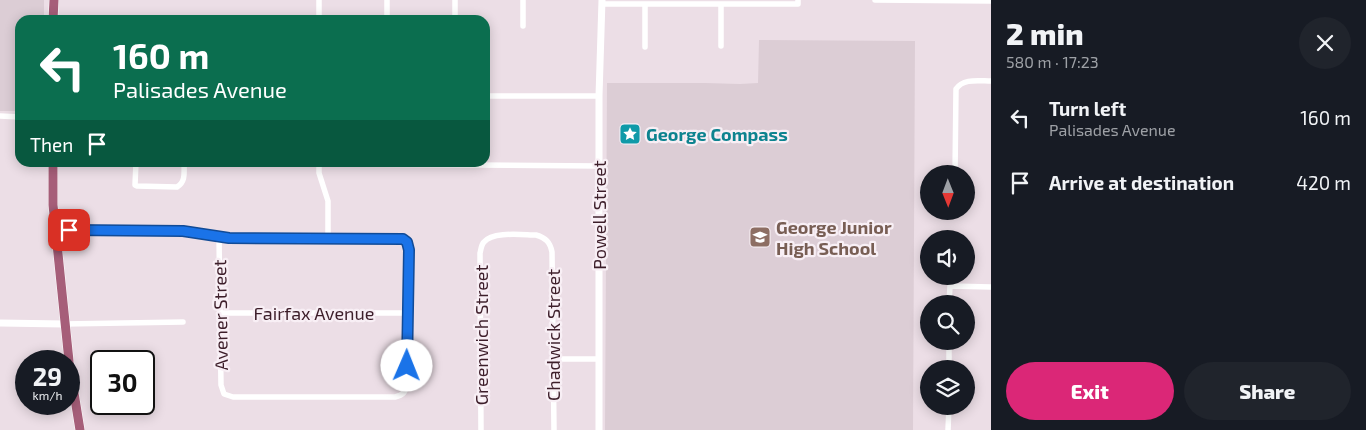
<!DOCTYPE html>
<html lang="en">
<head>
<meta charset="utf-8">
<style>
  body { margin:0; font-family:"Exo 2",sans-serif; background:#20242c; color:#f1f3f6; height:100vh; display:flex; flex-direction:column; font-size:19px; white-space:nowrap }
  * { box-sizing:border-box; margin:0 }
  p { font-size:16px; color:#9ea1a6 }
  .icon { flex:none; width:28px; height:28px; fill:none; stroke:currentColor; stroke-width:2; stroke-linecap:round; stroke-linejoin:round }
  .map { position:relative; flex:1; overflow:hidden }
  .panel { display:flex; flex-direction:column; background:#171b24; width:375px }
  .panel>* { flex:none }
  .hud { position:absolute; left:15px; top:15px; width:475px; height:152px; border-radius:15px; box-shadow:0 2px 12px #0003; background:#0b6e4f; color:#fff; overflow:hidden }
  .needle { width:32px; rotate:179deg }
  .buttons { position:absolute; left:920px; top:165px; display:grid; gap:10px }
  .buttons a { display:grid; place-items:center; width:55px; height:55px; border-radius:50%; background:#171b24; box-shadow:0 2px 12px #0003; font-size:25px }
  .speed { position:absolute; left:15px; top:350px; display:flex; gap:10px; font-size:25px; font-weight:700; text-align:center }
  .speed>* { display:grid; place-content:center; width:65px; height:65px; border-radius:50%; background:#171b24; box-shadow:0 2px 12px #0003; line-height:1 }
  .speed small { font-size:12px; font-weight:400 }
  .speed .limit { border:2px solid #111; border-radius:8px; background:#fff; color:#111 }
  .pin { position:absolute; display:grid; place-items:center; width:42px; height:42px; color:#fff; margin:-21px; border-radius:10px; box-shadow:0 2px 8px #0006 }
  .me { position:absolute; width:55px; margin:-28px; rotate:1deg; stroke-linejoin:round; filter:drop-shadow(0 0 4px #0008) }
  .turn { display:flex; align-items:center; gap:18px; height:105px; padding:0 15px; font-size:22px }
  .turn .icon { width:65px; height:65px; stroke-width:2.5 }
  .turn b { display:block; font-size:35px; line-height:42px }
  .then { display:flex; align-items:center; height:48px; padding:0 15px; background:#0003; gap:10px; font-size:19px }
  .round { display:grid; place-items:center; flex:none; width:52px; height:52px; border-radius:26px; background:#20242c }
  .overview { display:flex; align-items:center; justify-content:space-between; height:85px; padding:0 15px }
  h1 { font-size:30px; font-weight:800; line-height:38px }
  .action { display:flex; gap:10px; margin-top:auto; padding:10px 15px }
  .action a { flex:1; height:58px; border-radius:30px; background:#db2777; color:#fff; font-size:20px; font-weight:800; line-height:58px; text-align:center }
  .action a+a { background:#20242c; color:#f1f3f6 }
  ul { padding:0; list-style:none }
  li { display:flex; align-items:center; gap:15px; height:65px; padding:0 15px }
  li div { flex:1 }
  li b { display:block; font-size:19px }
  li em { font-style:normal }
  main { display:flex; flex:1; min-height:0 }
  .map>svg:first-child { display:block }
  .built { fill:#dccdd5 }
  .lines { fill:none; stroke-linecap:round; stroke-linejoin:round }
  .primary-casing { stroke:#fff; stroke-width:10 }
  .minor { stroke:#fff; stroke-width:5.5 }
  .tertiary { stroke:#fff; stroke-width:7 }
  .primary { stroke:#a65e79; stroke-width:9 }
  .route-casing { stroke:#114b97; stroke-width:12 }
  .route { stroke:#1a73e8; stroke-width:9 }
  .labels { text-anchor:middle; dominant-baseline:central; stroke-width:4.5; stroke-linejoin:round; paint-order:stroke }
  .culture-label { font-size:18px; font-weight:bold; fill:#0d838f; stroke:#f8eff5; text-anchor:start }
  .street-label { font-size:18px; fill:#3d1e2a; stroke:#f8eff5 }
  .education-label { font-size:18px; font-weight:bold; fill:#785e54; stroke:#f8eff5; text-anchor:start }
</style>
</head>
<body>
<main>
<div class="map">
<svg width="991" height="430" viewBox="0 0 991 430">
  <rect width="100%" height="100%" fill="#ecdee6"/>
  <path class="built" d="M0,0h44v20h-24v91h-20z
    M759,40l156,1 -2,389h-308l2,-347h98l35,1 18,-1z"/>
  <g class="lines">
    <g class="primary-casing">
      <path id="primary" d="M53,20l1,-20
        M53,162v43l16,156
        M69,362l11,68"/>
    </g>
    <path class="minor" d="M319,0v20
      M455,0v20
      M875,0l116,1
      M602,4h196v-4
      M645,4v43
      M721,4v42
      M387,20v-20
      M523,26v-26
      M485,96h114
      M0,116l20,1
      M136,162l-1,23 2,1 40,1c9,-5 7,-15 7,-25
      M319,162v11l9,28v37
      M319,164l280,2
      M955,174l1,-85c7,-11 23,-8 35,-8
      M55,230l128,1 46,7 174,1 4,3 2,8 -2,134c-1,8 -4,11 -12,13h-162l-9,-3 -3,-9 -2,-148
      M949,304l1,-18 41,1
      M220,313h188
      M64,324l119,-2
      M553,359h46
      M949,369v-28
      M481,430l-1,-177c1,-3 1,-8 4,-11 9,-11 39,-7 52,-7 10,3 14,7 16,17l2,178
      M948,430l1,-24"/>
    <path class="tertiary" d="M0,323l64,1
      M599,430v-334l3,-96"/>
    <use href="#primary" class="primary"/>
  </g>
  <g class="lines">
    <g class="route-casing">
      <path id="route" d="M69,230l114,1 46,7 174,1 4,3 2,8 -2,116"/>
    </g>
    <use href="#route" class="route"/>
  </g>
  <defs>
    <g id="sight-square" transform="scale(1.125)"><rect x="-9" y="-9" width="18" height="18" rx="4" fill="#0f9aa8" stroke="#f8eff5"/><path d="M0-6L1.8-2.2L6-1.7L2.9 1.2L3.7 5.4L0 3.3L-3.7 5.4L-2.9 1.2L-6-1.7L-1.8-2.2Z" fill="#fff"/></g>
    <g id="school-square" transform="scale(1.125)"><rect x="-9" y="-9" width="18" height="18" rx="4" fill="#8d6e63" stroke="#f8eff5"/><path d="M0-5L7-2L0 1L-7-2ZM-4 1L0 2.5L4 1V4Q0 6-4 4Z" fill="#fff"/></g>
  </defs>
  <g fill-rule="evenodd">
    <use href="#sight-square" x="630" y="134"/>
    <use href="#school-square" x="760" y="237"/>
  </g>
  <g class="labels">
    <g class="culture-label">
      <text x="646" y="134">George Compass</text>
    </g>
    <g class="street-label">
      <text transform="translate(599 215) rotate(-90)">Powell Street</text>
      <text x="314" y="313">Fairfax Avenue</text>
      <text transform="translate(220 315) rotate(-91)">Avener Street</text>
      <text transform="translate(481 335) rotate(-90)">Greenwich Street</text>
      <text transform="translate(553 335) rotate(-90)">Chadwick Street</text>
    </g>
    <g class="education-label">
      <text x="776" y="227">George Junior<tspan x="776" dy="21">High School</tspan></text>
    </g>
  </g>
</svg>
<div class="buttons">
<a><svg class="needle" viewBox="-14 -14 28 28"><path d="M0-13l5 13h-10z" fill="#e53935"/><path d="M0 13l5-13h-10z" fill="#9ea1a6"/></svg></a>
<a><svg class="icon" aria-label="sound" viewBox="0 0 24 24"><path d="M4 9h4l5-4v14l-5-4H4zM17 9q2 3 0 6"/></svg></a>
<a><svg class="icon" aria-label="search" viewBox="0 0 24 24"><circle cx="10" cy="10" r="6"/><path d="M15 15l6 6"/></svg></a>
<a><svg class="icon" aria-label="layers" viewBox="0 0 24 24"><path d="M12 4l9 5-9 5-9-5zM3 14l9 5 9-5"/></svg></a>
</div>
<div class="speed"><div>29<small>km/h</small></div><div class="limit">30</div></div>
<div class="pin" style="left:69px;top:230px;background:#d93025"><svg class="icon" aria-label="arrive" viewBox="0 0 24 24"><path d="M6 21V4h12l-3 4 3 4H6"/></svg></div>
<svg class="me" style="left:407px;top:366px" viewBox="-20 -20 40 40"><circle r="19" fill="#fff"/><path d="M0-13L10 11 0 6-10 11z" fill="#1a73e8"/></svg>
<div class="hud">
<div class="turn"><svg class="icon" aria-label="left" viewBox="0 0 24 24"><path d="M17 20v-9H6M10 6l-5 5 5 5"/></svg><div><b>160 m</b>Palisades Avenue</div></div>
<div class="then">Then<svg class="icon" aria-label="arrive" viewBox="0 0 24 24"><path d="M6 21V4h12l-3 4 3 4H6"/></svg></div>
</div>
</div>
<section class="panel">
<div class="overview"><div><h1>2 min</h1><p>580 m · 17:23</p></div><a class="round"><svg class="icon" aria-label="close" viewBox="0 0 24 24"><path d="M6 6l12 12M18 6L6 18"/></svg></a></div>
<ul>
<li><svg class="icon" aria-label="left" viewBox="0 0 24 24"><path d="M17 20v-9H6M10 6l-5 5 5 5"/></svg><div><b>Turn left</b><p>Palisades Avenue</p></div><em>160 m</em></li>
<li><svg class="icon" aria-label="arrive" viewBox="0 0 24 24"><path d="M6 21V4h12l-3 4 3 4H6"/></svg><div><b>Arrive at destination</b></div><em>420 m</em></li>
</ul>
<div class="action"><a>Exit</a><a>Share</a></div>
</section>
</main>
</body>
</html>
